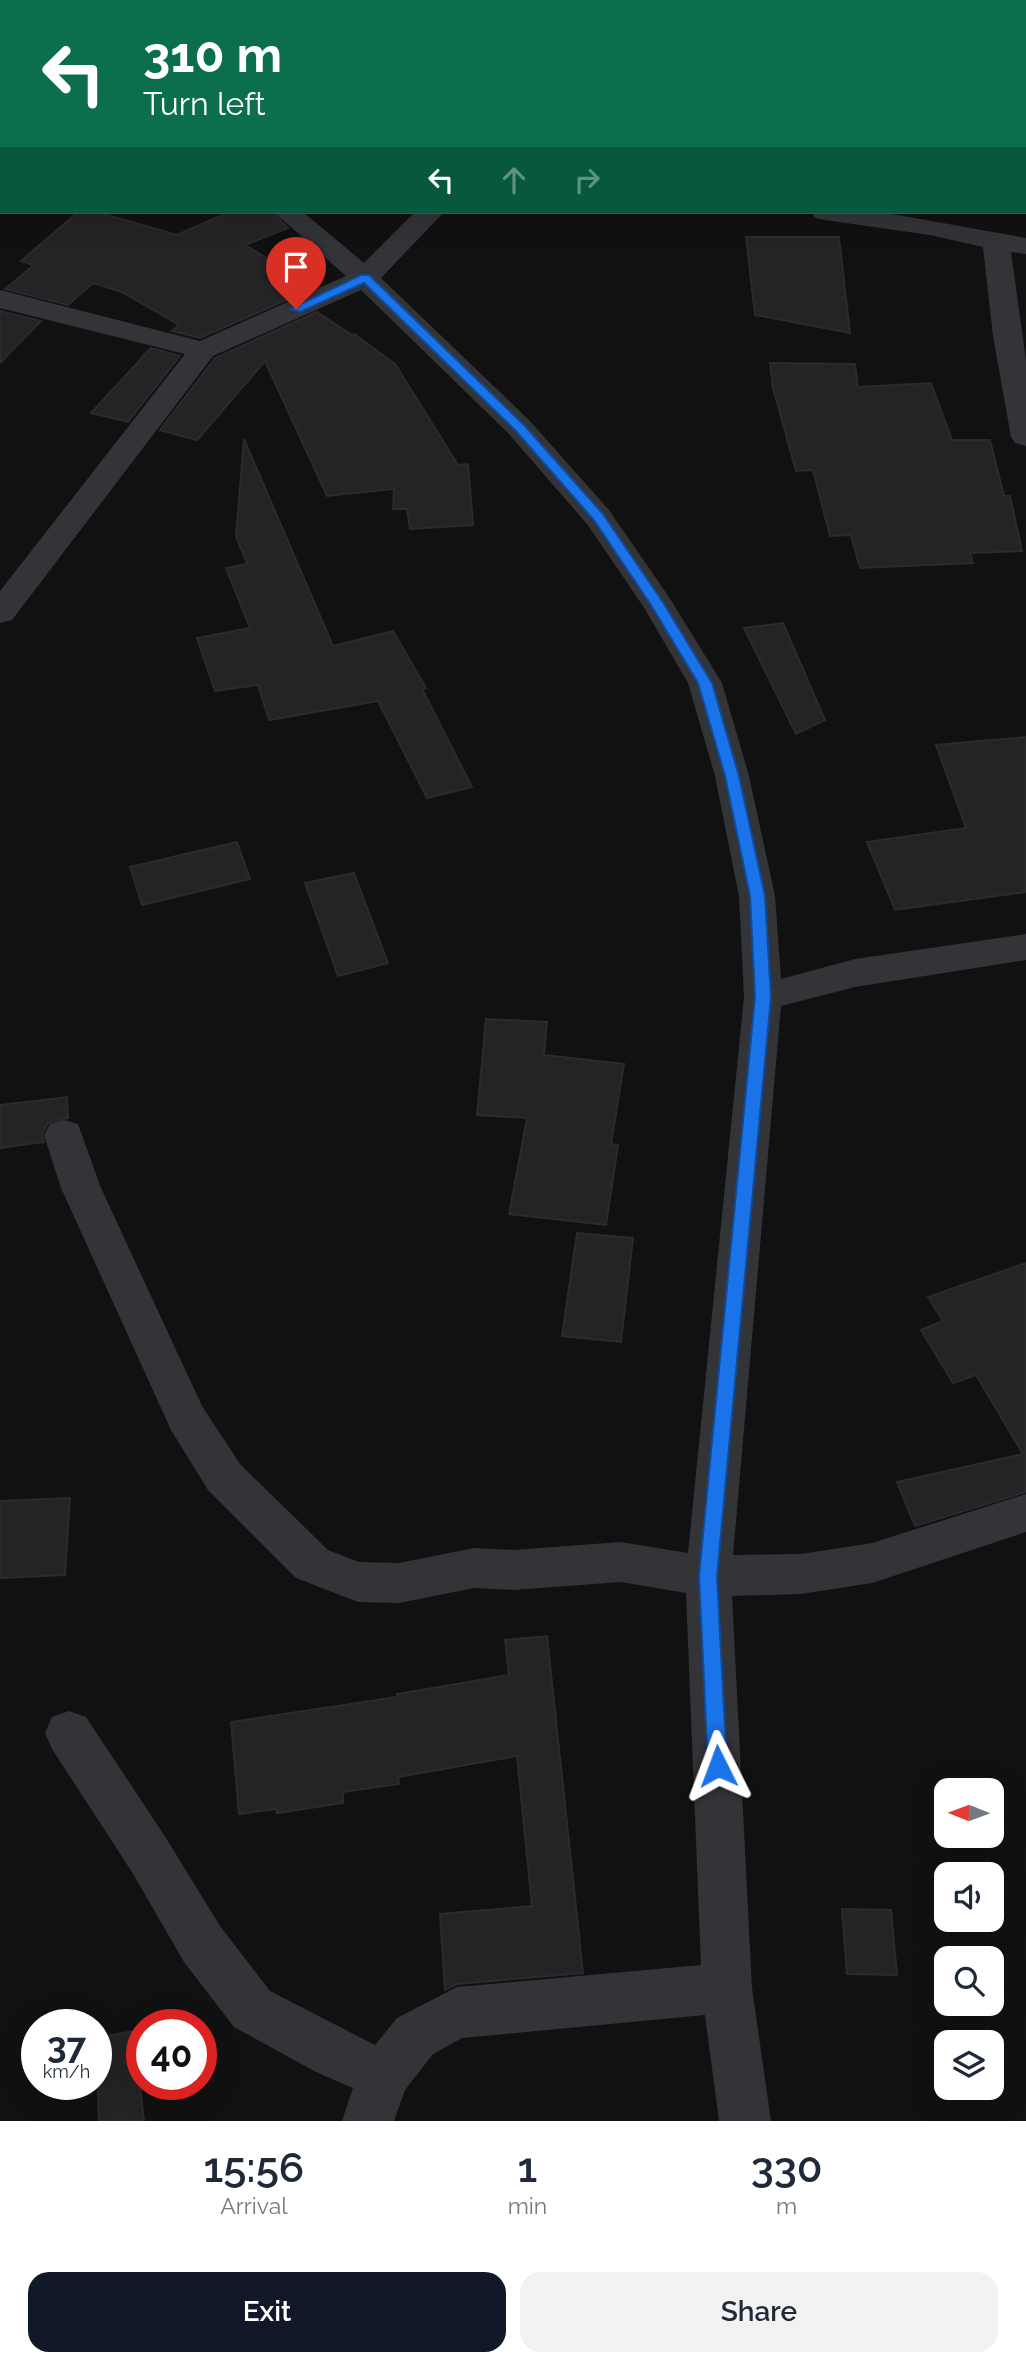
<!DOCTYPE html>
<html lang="en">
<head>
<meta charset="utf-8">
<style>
  body { margin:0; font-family:Raleway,sans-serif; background:#f2f2f3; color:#1f2937; height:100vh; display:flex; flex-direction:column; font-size:26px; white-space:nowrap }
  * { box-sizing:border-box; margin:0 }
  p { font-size:23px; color:#747a83 }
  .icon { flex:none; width:38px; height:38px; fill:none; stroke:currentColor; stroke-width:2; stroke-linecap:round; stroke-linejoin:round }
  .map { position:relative; height:2121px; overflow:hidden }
  .side { display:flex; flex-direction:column; background:#fff; flex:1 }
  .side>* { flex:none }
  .top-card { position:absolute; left:0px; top:0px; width:1027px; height:214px; box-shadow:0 7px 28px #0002; background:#0b6e4f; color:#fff; overflow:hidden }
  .needle { width:46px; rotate:271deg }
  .buttons { position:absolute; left:934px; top:1778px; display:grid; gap:14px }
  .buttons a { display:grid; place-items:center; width:70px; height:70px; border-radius:14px; background:#fff; box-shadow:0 7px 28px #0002; font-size:35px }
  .speed { position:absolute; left:21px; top:2009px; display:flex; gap:14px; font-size:35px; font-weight:700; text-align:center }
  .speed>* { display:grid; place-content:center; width:91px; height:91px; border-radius:50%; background:#fff; box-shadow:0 7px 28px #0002; line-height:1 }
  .speed small { font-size:18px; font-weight:400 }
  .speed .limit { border:10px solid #d22; background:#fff; color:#111 }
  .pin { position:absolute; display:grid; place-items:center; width:60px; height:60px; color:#fff; margin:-72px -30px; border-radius:50% 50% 50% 0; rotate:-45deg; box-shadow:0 0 7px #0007 }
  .pin .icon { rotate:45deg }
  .me { position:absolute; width:77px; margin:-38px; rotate:357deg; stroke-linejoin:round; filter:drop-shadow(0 0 5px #0008) }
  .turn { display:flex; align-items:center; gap:24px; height:147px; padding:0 28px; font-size:32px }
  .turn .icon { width:91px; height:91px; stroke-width:2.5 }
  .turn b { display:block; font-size:49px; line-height:60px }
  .lanes { display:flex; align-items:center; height:66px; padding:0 28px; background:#0003; justify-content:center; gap:35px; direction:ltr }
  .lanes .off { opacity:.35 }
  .eta { display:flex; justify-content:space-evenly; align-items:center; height:119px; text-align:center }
  .eta b { font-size:42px; font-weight:600; line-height:49px }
  .primary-button { display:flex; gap:14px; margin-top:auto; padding:14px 28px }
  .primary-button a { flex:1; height:80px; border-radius:21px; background:#111827; color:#fff; font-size:28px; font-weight:600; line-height:80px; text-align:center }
  .primary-button a+a { background:#f2f2f3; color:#1f2937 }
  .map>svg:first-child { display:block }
  .building { fill:#242426; stroke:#2b2b2e; stroke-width:2 }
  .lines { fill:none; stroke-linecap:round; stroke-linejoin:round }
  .minor { fill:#323437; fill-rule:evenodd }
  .route { fill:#1a73e8; stroke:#114b97; stroke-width:2 }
</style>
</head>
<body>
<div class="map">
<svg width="1026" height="2121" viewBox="0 0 1026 2121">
  <rect width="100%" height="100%" fill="#111112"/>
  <path class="building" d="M78,212h19l80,23 52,-23h43l16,16 -43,17 55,33 -20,10 13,9 -93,41 -28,-7 7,-6 -57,-33 -29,-9 -25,22 -63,-16 29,-24 -13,-4z
    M746,237h93l11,96 -95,-18z
    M0,311l41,10 -41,42z
    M317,312l35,23 2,-1 41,30 63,101 10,-1 5,61 -63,4 -3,-20h-14l1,-20 -67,7 -62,-135 -68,79 -37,-10 55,-72z
    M151,348l29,8 -52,66 -37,-9z
    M770,363l85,1 3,23 73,-4 21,57h38l14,56h6l12,55 -52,2 3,10 -113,5 -9,-33 -21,1 -17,-66 -17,1 -23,-83z
    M244,439l89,207 60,-15 33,57 -4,1 50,98 -45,11 -49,-97 -109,19 -11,-35 -43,6 -18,-53 53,-10 -24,-60 21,-4 -11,-28z
    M783,623l42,97 -29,14 -52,-106z
    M1026,737v155l-131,18 -28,-68 99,-14 -30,-83z
    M237,842l13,37 -108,26 -12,-38z
    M354,873l34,90 -50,13 -33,-93z
    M486,1019l61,3 -3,33 80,9 -13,80 7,1 -12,80 -97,-11 18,-96 -50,-3z
    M67,1097l1,21 -20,5 -6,11 2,8 -44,6v-43z
    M577,1233l56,5 -12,104 -59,-6z
    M1026,1263v229l-111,34 -18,-44 126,-28 -47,-79 -23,8 -32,-53 22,-9 -15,-24z
    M70,1498l-5,77 -65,3v-77z
    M547,1636l36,337 -126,11 -12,6 -5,-76 92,-8 -15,-150 -119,21 1,7 -56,8v11l-66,10 -1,-4 -37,5 -8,-92 166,-25v-3l112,-19 -4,-35z
    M842,1909l49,1 6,65 -50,-1z
    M134,2031l10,90h-45l-3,-83z"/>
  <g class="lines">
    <path class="minor" d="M5,0h25l1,2h-25z
      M629,0h25l-26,2z
      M672,0h43l1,2h-43z
      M274,212h29l61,51 51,-51h29l-63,66 149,143 79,89 60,87 53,86 27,93 26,120 6,83 74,-20 171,-25v26l-171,27 -74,19 -48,549 68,-1 71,-11 154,-49v38l-154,51 -71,11 -69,2 20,392 19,133h-52l-14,-106 -243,23 -29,16 -28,36 -11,31h-52l11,-33 -37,-16 -82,-45 -50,-65 -52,-90 -80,-123 -7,-16 7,-16 17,-6 17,6 80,121 54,88 50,65 105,54 22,-27 60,-31 244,-22 -15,-372 -65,-11 -108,8 -39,-2 -75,15 -41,-1 -62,-24 -88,-88 -37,-60 -110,-242 -17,-53 6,-11 14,-4 14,4 23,64 101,218 38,58 88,86 31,12 40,1 75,-15 39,2 108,-8 67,11 56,-556 -5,-101 -24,-120 -27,-93 -45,-77 -56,-82 -79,-91 -147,-143 -148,66 -201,264 -12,3v-32l185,-237 -185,-46v-18l200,51 146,-65z
      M811,212h70l145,26v16l-15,-2 15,108v86l-11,-3 -4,-6 -18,-101 -10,-89 -53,-12 -105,-15 -10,-2z"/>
  </g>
  <path class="route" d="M361,275h8l155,150 79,89 61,90 48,79 27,93 26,120 6,101 -54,579 10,190 -2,7 -7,2 -8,-2 -2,-7 -9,-190 56,-579 -5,-101 -25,-120 -27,-93 -47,-78 -57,-85 -79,-90 -151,-147 -64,29 -10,-3z"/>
</svg>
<div class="buttons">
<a><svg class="needle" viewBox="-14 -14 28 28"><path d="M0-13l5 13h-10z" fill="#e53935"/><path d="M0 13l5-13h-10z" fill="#747a83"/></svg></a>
<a><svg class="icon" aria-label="sound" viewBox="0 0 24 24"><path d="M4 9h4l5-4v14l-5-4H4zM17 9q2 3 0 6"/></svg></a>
<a><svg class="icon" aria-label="search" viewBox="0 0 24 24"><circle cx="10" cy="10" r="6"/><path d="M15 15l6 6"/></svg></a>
<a><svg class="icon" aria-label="layers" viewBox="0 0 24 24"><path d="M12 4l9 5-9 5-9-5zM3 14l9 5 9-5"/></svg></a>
</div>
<div class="speed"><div>37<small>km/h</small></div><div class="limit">40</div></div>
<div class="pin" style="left:296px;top:309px;background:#d93025"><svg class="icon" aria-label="arrive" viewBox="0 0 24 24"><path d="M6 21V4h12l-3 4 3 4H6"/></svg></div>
<svg class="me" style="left:718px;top:1766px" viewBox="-20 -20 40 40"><path d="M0-17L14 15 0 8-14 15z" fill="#1a73e8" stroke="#fff" stroke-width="4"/></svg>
<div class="top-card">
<div class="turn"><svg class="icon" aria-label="left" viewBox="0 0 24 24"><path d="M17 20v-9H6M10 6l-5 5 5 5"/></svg><div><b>310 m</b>Turn left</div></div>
<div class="lanes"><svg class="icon" aria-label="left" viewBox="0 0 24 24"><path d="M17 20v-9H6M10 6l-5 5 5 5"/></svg><svg class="icon off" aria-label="ahead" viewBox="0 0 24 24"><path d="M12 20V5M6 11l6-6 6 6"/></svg><svg class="icon off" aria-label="right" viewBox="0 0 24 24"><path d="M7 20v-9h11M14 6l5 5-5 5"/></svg></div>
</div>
</div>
<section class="side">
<div class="eta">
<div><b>15:56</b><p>Arrival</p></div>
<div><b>1</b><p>min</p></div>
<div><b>330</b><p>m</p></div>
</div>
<div class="primary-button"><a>Exit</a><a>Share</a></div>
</section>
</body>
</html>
